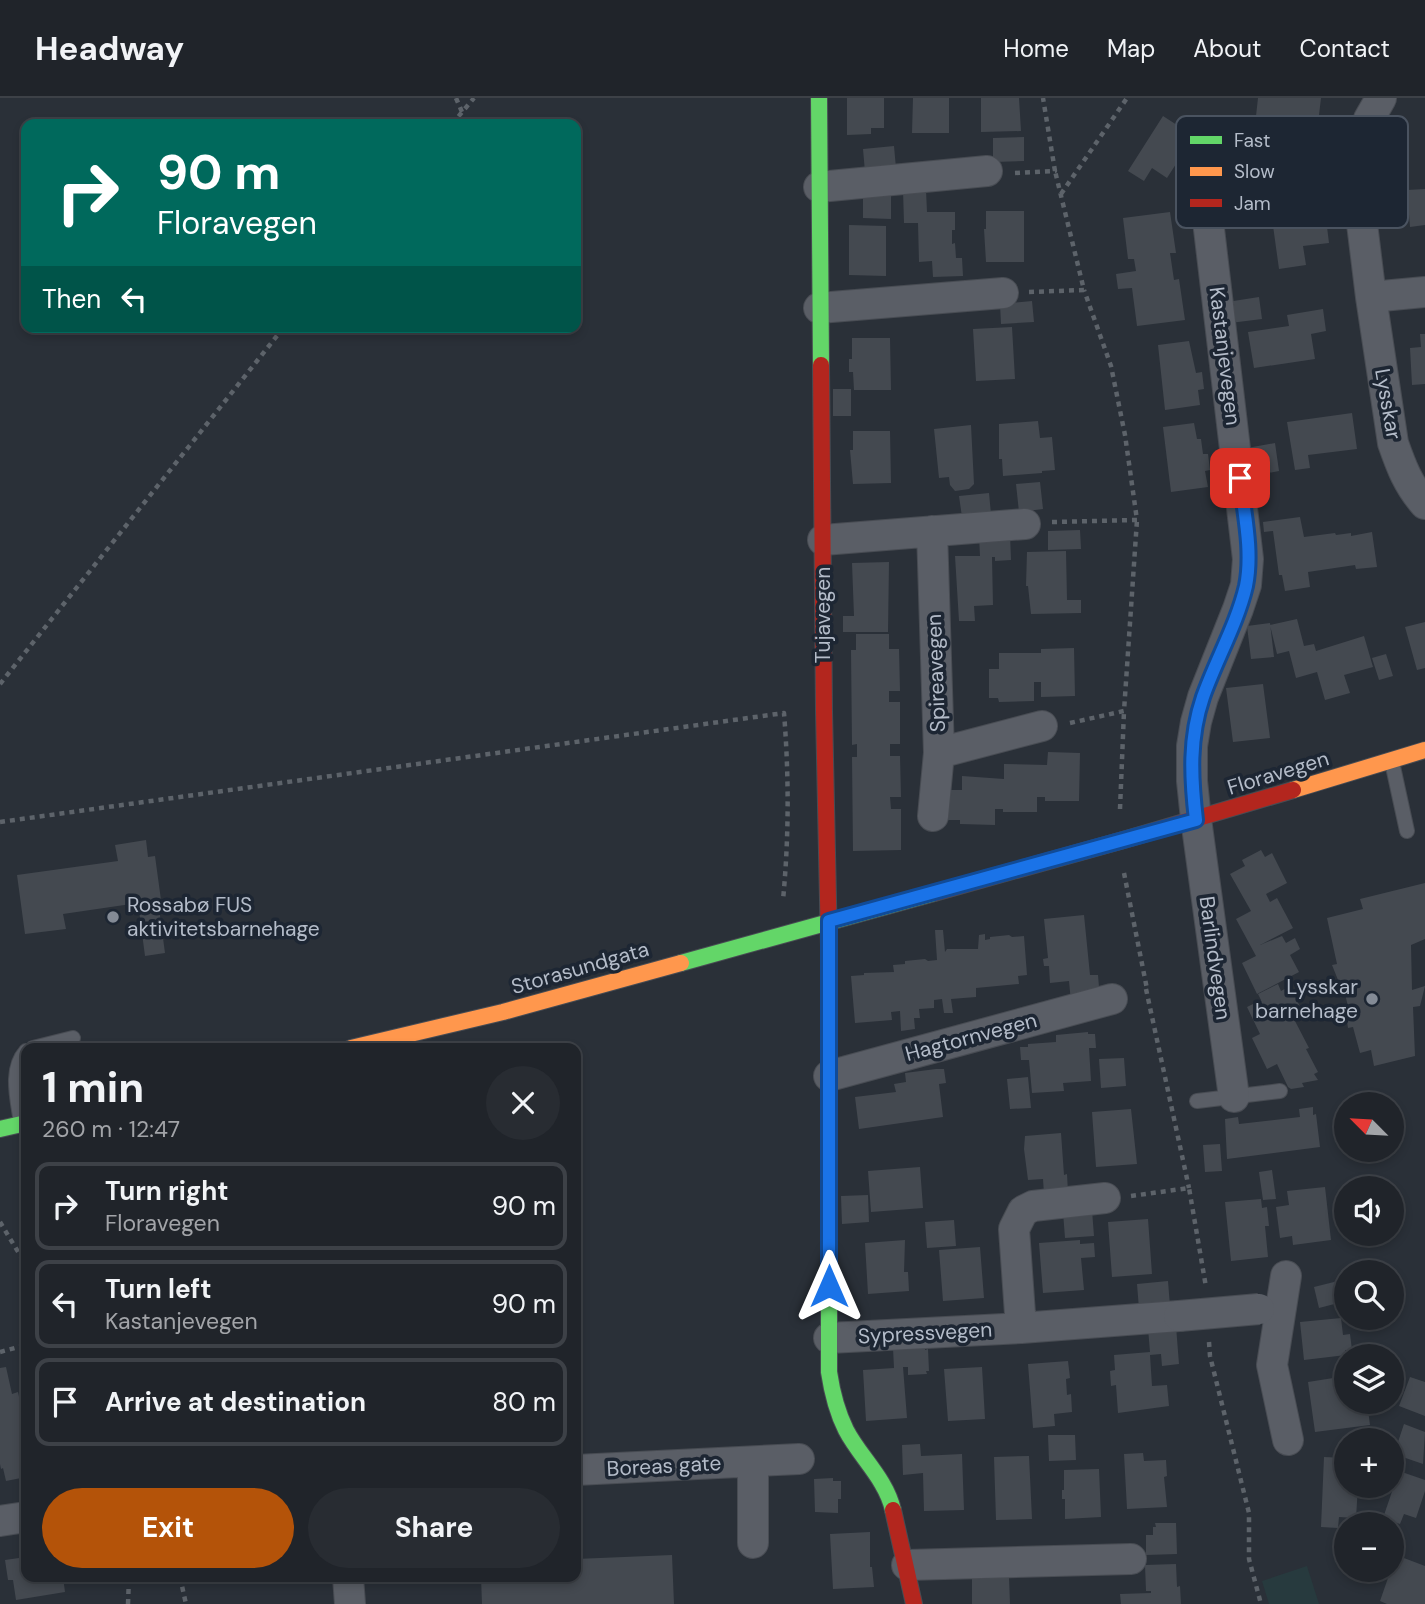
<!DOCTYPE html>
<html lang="en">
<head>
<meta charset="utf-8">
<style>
  body { margin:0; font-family:"DM Sans",sans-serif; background:#282c32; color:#f1f3f6; height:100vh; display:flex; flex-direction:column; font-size:26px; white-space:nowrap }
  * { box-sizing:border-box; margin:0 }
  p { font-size:23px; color:#a2a4a8 }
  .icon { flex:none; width:38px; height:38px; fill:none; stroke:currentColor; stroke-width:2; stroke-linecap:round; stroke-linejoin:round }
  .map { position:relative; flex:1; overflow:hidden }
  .panel { position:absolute; left:21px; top:945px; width:560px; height:539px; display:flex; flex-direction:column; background:#20242a; border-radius:14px; box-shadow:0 4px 10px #0003,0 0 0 2px #3d4147 }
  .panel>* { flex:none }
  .top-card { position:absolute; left:21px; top:21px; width:560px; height:214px; border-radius:14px; box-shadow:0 4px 10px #0003,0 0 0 2px #3d4147; background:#00695c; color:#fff; overflow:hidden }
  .needle { width:46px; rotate:294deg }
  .tools { position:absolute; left:1334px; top:994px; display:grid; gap:14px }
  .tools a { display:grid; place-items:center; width:70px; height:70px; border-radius:50%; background:#20242a; box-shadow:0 4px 10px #0003,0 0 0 2px #3d4147; font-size:35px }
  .pin { position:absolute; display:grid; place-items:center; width:60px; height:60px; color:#fff; margin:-30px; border-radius:14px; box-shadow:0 4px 10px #0006 }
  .me { position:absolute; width:77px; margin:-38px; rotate:0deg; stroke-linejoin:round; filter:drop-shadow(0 0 5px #0008) }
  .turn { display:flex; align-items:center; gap:24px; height:147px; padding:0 21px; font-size:32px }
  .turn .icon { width:91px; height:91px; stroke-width:2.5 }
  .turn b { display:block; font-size:49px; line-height:60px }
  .then { display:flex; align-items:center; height:66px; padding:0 21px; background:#0003; gap:14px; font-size:26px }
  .round { display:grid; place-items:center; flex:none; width:74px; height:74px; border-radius:37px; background:#282c32 }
  .summary { display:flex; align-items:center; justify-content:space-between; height:119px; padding:0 21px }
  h1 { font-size:42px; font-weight:700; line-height:52px }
  .action { display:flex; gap:14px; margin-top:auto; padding:14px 21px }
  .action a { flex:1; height:80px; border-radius:42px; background:#b45309; color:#fff; font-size:28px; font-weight:700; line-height:80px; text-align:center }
  .action a+a { background:#282c32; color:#f1f3f6 }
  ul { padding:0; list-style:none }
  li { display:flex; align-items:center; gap:21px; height:88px; margin:0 14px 10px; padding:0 7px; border:4px solid #3d4147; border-radius:14px }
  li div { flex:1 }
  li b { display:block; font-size:26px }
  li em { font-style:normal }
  header { display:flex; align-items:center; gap:42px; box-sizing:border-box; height:98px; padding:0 35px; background:#20242a; border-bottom:2px solid #3d4147 }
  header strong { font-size:33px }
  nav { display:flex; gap:38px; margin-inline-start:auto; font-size:24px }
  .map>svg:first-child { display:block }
  .green { fill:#273a3e }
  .building { fill:#444950 }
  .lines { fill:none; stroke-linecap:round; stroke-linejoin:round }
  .lane-casing { stroke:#484c53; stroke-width:16 }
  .street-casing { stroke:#484c53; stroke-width:32 }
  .fast-casing { stroke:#484c53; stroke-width:18 }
  .slow-casing { stroke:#484c53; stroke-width:18 }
  .jam-casing { stroke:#484c53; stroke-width:18 }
  .path { stroke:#5d636a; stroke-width:4.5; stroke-dasharray:5 5; stroke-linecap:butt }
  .lane { stroke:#5a5e66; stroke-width:14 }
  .street { stroke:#5a5e66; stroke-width:30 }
  .fast { stroke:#63d668; stroke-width:16 }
  .slow { stroke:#ff974d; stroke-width:16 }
  .jam { stroke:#b3261e; stroke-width:16 }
  .street-bridge-casing { stroke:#484c53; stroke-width:32; stroke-linecap:butt }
  .street-bridge { stroke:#5a5e66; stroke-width:30 }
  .route-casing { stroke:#114b97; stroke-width:18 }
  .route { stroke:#1a73e8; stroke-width:12 }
  .poi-dot { fill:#848b96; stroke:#1d2633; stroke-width:2.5 }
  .labels { text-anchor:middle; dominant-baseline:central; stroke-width:7; stroke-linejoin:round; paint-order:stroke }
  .street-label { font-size:21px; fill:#b4bcc9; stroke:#1d2633 }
  .poi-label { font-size:21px; fill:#b4bcc9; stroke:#1d2633; text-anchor:start }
  .key { fill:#1d2633; stroke:#4a5360; stroke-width:2 }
  .key-label { font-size:19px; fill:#b4bcc9 }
</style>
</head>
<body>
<header>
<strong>Headway</strong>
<nav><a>Home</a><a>Map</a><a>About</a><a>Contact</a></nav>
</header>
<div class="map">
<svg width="1425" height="1506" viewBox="0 0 1425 1506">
  <rect width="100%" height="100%" fill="#2a3038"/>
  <path class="green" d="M1307,1468l12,38h-50l-7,-23z"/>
  <path class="building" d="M847,0h37v30h-13v6l-24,1z
    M913,0h36v35h-37z
    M981,0h38l2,33 -40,1z
    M1258,0h63l-4,34 -17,-2 -3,26 -37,-4 3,-27h-8z
    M1163,18l31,20 -27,42 -15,-10 -8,13 -16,-10z
    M1024,39v24l-31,1v-24z
    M894,48l2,22 -31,4 -2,-23z
    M1312,83l2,19 -7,1 1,12 17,-2 4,32 -26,3 3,19 -27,4 -9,-65 6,-1 -2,-16z
    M1425,91v36l-15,2 -3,-37z
    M903,92h23l1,22h28v18h-3v14l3,-1 1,15h6l1,18 -30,1 -1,-16 -13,1 -1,-39h-14z
    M863,95l28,1v25l-28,-1z
    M986,113h38v51h-38l-2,-33h2z
    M1170,114l6,41h-6l4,27 5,-1 6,41 -48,6 -5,-38 -14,1 -2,-15 20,-3 -2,-12h-6l-5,-41z
    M849,127l37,1v50l-37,-1z
    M1259,199l3,22 -32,4 -3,-21z
    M1032,203l2,21 -33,2 -1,-20z
    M1323,211l3,22 -15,3 4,25 -61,9 -6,-36 41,-6 -2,-11z
    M1012,229l3,52 -39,2 -3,-52z
    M1420,236h5v50l-13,1 -2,-37 11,-1z
    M852,240h38l1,52h-37l-1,-18h-4v-13h3z
    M1189,243l7,32 6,-1 2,17 -6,1 2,15 -35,5 -7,-65z
    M833,291h18v27h-18z
    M1352,315l5,36 -49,6 2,13 -15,2 -8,-48z
    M1038,323l2,17 12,-1 3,33 -13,1v2l-39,3 -1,-17h-3v-35z
    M1194,325l3,16h4l2,15h5l2,16 -5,1 3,16 -37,5 -8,-65z
    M971,327l3,59 -5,5 -14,2 -5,-6 -1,-8 -10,1 -5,-49z
    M853,333h37l1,52 -38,1 -3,-34h3z
    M1275,345l4,28 -22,4 2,17 -5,1 -7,-45z
    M1040,384l3,27 -24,3 -3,-28z
    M989,395l2,21 -29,3 -3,-21z
    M1300,419l4,20 31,-4 1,2 15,-2v3l21,-4 5,35 -21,2 -1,-4 -47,7 2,15 -25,4 -3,-16h-3l-6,-44 -9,1 -1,-10z
    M1080,432l1,19 -33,1v-19z
    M1010,436l1,26 -16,1v-4h-3l1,48 -19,1 1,15h-16l-4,-65h25l-1,-21z
    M1066,453l1,49h14v13l-50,1 -3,-28h-2l1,-34z
    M889,464l-1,70h-45v-16h11l-2,-53z
    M1297,521l7,27 10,-2 2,7 48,-15 9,31 -29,8 6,18 -25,7 -8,-28 -21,6 -7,-27 -12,3 -7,-29z
    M1425,524v46l-8,2 -12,-43z
    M1270,525l4,34 -23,2 -4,-33z
    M856,536h33v15h10l1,42h-11v11h11v42h-10v12h10l1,41h-11l1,12h10v41l-48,1 -1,-94h5v-13l-5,1 -1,-95h5z
    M1074,550l1,48 -34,1v-15h-7v19l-35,1 -1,-4h-9v-29h10v-16h42v-4z
    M1386,556l7,22 -14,4 -7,-22z
    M1263,586l7,54 -37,4 -7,-54z
    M1048,654l32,1 -1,48h-34v-4h-8v15h-34v-3h-8v16l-35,-1v-4h-12l1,-30h13v-14l42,3v-15l43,1z
    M146,742l2,17 7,-1 6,44 -3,1 7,52 -20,3 -7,-53 -75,11 3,15 -41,5 -8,-59 101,-14 -3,-16z
    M1261,752l4,7 7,-4 15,30 -21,11 4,8 7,-4 16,30 -33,17 22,-9 4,7 9,-5 5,11 -10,6 9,17 -42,22 -15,-31 14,-7 -20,-37 15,-8 -21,-37 15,-8 -3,-6z
    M1425,785v56l-14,6 1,45 13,-4 -5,20 -7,1 2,49 -41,10 -3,-16 -11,3 -7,-26 -5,1 -3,-20 3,-1 -5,-23 -3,1 -8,-20 5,-1 -10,-46 36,-9 -3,-10z
    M1084,817l6,60h8l2,24 -29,3 -2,-21 -19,2 -1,-17h-5l-1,-7 5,-1 -4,-39z
    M935,832h8l2,22 2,-3h31l1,-14 6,-1v6l5,-1v-2l19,-2 3,2 12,-1 3,39 -9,1 1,8 -43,4v9l-25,2 2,14h-9l-2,-14 -8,1v8l-15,1 1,9h-6l1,11 -14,2 -1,-20 -9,1 1,8 -37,3 -4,-47 13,-1v-2l30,-1 -1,-7 12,-1v-3l20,-2 3,2 9,-1z
    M1278,886l3,7 9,-5 15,31 -10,4 14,27 -3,1 12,23 -4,2 4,6 -16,3 2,4 -13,2 -3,-2 -11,-23 -10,5 -15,-31 8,-4 -13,-27 14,-7 -3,-6z
    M1088,934v2h7l1,14h-7l2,33 -28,2 1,8 -32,2 -3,-33h-8l-1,-13h8v-3l28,-2v-7z
    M1124,960l2,28 -25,2 -2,-29z
    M936,971h8l2,14 -7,1 4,33 -84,12 -4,-32 41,-5 -2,-8 12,-2 -1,-9z
    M1028,979l3,31 -21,1 -3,-30z
    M1313,1009v8l3,-1 4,33 -93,12 -2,-40 13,-2 1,7 61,-7 -1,-8z
    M1131,1011l6,55 -41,3 -4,-55z
    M1061,1035l3,42 3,-1 1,18 -24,2 -1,-15 -15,1 -4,-31 1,-13z
    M1220,1046l2,27 -17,1 -2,-27z
    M920,1069l3,41 -52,4 -3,-41z
    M1272,1072l4,29 -13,1 -4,-28z
    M1325,1089l6,53 -38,5 -1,-9 -12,2 -4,-31 13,-2 -2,-14z
    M868,1097l1,27 -27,2 -1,-28z
    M1261,1101l1,9 5,-1 2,19h-4l3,31 -37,4 -6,-59z
    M1092,1112l2,26 -29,2 -2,-26z
    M1148,1121l4,55 -40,3 -4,-55z
    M954,1122l2,26 -29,2 -2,-26z
    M905,1142l-1,32h4l1,19 -41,3 -3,-51z
    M1080,1142v4l14,-1 1,14 -14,1 3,32 -41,3 -4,-50z
    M980,1149l4,51 -41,3 -4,-51z
    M1346,1181v22l-27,7 -5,-21z
    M1168,1183l2,25 -31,3 -2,-25z
    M1341,1220l2,17 7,-1 2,16h-7l1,5 -42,5 -4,-38z
    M1176,1228l3,38 -17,2 -1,-12 -11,1 2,31 15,-1 2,21 -51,7 -2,-28 -5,1 -1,-15 5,-1 -1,-15 36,-3 -2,-24z
    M925,1248v4l3,-1 1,22h-3l1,3 -19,1v-8h-5l4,51 -41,3 -3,-51 31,-2 -1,-20z
    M1068,1263l2,17 -4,1 1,16 4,-1 1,18 -18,2 1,12 -22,2 -5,-64z
    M6,1269l6,27 6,-2 6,28 2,-1v58l-20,4 -3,-13 -2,1 -1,-5v-96z
    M982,1269l3,52 -37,2 -4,-52z
    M1346,1278v26h21l3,23 -55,7 -7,-50z
    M1410,1279l15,5v34l-26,-10z
    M1404,1326l21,8 -2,32 -29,-10z
    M1048,1337h27l1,25 -27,1z
    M920,1346l1,12 41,-2 2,56 -40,1 -1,-38 -20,2 -1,-30z
    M1143,1355l1,8 22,-1 1,16 -3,1 3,30 -40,2 -3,-55z
    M1029,1358l3,63 -36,1 -2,-63z
    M1324,1359l22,1v28h12l-2,32 -17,-1 -1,11 -17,-1z
    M1099,1371l2,48 -36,2v-20h-3v-9h2v-20z
    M1399,1373l26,9v11l-9,27 -12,-4 -4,10 -17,-6z
    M833,1380v3h8v18h-3v14l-23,-1 -1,-33z
    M1155,1425h21l1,31 -31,1v-20h7v-8h3z
    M870,1434v35h2l2,20 -41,2 -3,-55z
    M672,1457l2,49h-192l-1,-27h95v-18z
    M1396,1457l29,11v38h-38l-7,-3z
    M26,1459v20h37l2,15 -49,8 -3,-20h-5l-3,-20z
    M1176,1466l1,23 3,-1 1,18h-60l-1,-10 31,-1v-2h-5l-1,-26z
    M1009,1479l1,27h-38v-25z"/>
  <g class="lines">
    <g class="lane-casing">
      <path id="lane" d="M1392,664l15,69
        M33,950l40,-10
        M1197,1003l83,-10
        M21,1025c-3,-23 -12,-53 5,-72"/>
    </g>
    <g class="street-casing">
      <path id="street" d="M1381,0l-12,21 -10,36 -1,36 13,106 22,146c8,23 15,42 32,61
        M1198,38l50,423 -2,26 -8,24 -35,88 -7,25 -4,24v35l4,38 38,278
        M819,89l168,-16
        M1371,199l54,-5
        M819,210l184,-15
        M932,433l7,222 -6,63
        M823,442l202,-16
        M939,655l103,-27
        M829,978l283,-77
        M1286,1178l-14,89 16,75
        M1021,1230l-7,-99 9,-18 10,-5 72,-8
        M829,1240l192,-10 158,-12
        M753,1364v81
        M576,1372l223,-11
        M0,1423l26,-4
        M907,1467l224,-6
        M348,1479l2,27"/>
    </g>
    <g class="fast-casing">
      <path id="fast" d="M819,0l2,267
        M829,849v425c3,20 8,40 17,58 14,27 40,49 47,80
        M681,865l253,-70
        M0,1031l26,-6"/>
    </g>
    <g class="slow-casing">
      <path id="slow" d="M1293,692l132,-40
        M351,950l152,-36 178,-49"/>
    </g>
    <g class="jam-casing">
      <path id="jam" d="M821,267l3,346 5,236
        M934,795l186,-52 173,-51
        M893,1412l21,94"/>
    </g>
    <path class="path" d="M456,0l6,14
      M452,26l22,-26
      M1015,75l40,-2 -12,-73
      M1061,96l66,-96
      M1029,194l55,-2 -29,-119
      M1052,424l85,-2 -12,-85 -14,-69 -27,-76
      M0,586l284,-357
      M1070,625l54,-12 13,-191
      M1120,711l4,-98
      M0,724l784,-109c5,63 5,124 -1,187
      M1124,775l23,116
      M1146,891l43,199
      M1131,1098l58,-8 17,99
      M0,1124l26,43
      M1209,1244l1,14 39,157v46l12,45
      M0,1254l26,-7
      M180,1479l6,27
      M128,1506l1,-27"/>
    <use href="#lane" class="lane"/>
    <use href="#street" class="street"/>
    <use href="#fast" class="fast"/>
    <use href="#slow" class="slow"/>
    <use href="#jam" class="jam"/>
    <g class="street-bridge-casing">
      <path id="street-bridge" d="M1179,1218l80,-7"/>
    </g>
    <use href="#street-bridge" class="street-bridge"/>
  </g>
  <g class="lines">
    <g class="route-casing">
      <path id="route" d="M829,1188v-365l367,-101c-5,-43 -7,-82 7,-123 13,-37 34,-73 43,-111 7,-35 -2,-73 -6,-108"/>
    </g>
    <use href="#route" class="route"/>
  </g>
  <g class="poi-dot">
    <circle cx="113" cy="819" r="7"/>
    <circle cx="1372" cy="901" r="7"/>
  </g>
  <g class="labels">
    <g class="street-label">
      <text transform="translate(1225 258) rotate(83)">Kastanjevegen</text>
      <text transform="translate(1388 306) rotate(80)">Lysskar</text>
      <text transform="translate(823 517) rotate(-90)">Tujavegen</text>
      <text transform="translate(936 575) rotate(-92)">Spireavegen</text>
      <text transform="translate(1278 675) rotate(-17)">Floravegen</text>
      <text transform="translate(1215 860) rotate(82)">Barlindvegen</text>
      <text transform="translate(580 870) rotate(-16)">Storasundgata</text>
      <text transform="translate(971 939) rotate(-15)">Hagtornvegen</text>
      <text transform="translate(925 1235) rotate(-3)">Sypressvegen</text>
      <text transform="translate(664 1368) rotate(-3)">Boreas gate</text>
    </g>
    <g class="poi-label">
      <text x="127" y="807">Rossabø FUS<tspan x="127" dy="24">aktivitetsbarnehage</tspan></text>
      <text x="1358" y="889" text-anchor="end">Lysskar<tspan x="1358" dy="24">barnehage</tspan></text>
    </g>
  </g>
  <rect x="1176" y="18" width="232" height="112" rx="10" class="key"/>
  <rect x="1190" y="38" width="32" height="8" fill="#63d668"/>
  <rect x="1190" y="69" width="32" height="9" fill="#ff974d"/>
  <rect x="1190" y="101" width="32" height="8" fill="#b3261e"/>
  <g class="key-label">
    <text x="1234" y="49">Fast</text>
    <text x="1234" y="80">Slow</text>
    <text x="1234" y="112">Jam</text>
  </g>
</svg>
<div class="tools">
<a><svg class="needle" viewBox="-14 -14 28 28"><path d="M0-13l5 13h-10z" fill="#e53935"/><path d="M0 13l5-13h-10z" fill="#a2a4a8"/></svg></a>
<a><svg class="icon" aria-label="sound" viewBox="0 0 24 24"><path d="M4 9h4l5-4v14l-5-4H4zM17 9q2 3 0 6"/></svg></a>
<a><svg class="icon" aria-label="search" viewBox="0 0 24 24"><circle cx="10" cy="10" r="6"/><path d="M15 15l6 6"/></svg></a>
<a><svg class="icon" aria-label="layers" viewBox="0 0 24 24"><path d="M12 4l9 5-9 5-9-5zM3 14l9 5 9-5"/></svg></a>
<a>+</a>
<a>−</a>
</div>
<div class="pin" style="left:1240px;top:380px;background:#d93025"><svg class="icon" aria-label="arrive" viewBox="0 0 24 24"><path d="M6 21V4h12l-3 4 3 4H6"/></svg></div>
<svg class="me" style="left:829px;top:1188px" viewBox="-20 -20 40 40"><path d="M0-17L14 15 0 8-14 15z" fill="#1a73e8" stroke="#fff" stroke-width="4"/></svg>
<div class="top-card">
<div class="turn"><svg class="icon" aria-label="right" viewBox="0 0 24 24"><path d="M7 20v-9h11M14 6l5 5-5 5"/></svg><div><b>90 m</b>Floravegen</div></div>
<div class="then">Then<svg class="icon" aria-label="left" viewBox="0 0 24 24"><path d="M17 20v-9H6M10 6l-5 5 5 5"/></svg></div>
</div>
<section class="panel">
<div class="summary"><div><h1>1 min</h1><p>260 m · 12:47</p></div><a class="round"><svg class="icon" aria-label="close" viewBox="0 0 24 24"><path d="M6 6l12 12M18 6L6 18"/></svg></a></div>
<ul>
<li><svg class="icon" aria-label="right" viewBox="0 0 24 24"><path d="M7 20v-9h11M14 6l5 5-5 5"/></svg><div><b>Turn right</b><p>Floravegen</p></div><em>90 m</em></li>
<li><svg class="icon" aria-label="left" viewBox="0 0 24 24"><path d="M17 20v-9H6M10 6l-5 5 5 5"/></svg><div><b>Turn left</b><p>Kastanjevegen</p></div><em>90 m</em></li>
<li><svg class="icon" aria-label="arrive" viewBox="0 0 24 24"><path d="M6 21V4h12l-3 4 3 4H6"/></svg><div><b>Arrive at destination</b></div><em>80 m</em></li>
</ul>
<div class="action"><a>Exit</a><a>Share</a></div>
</section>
</div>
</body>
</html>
